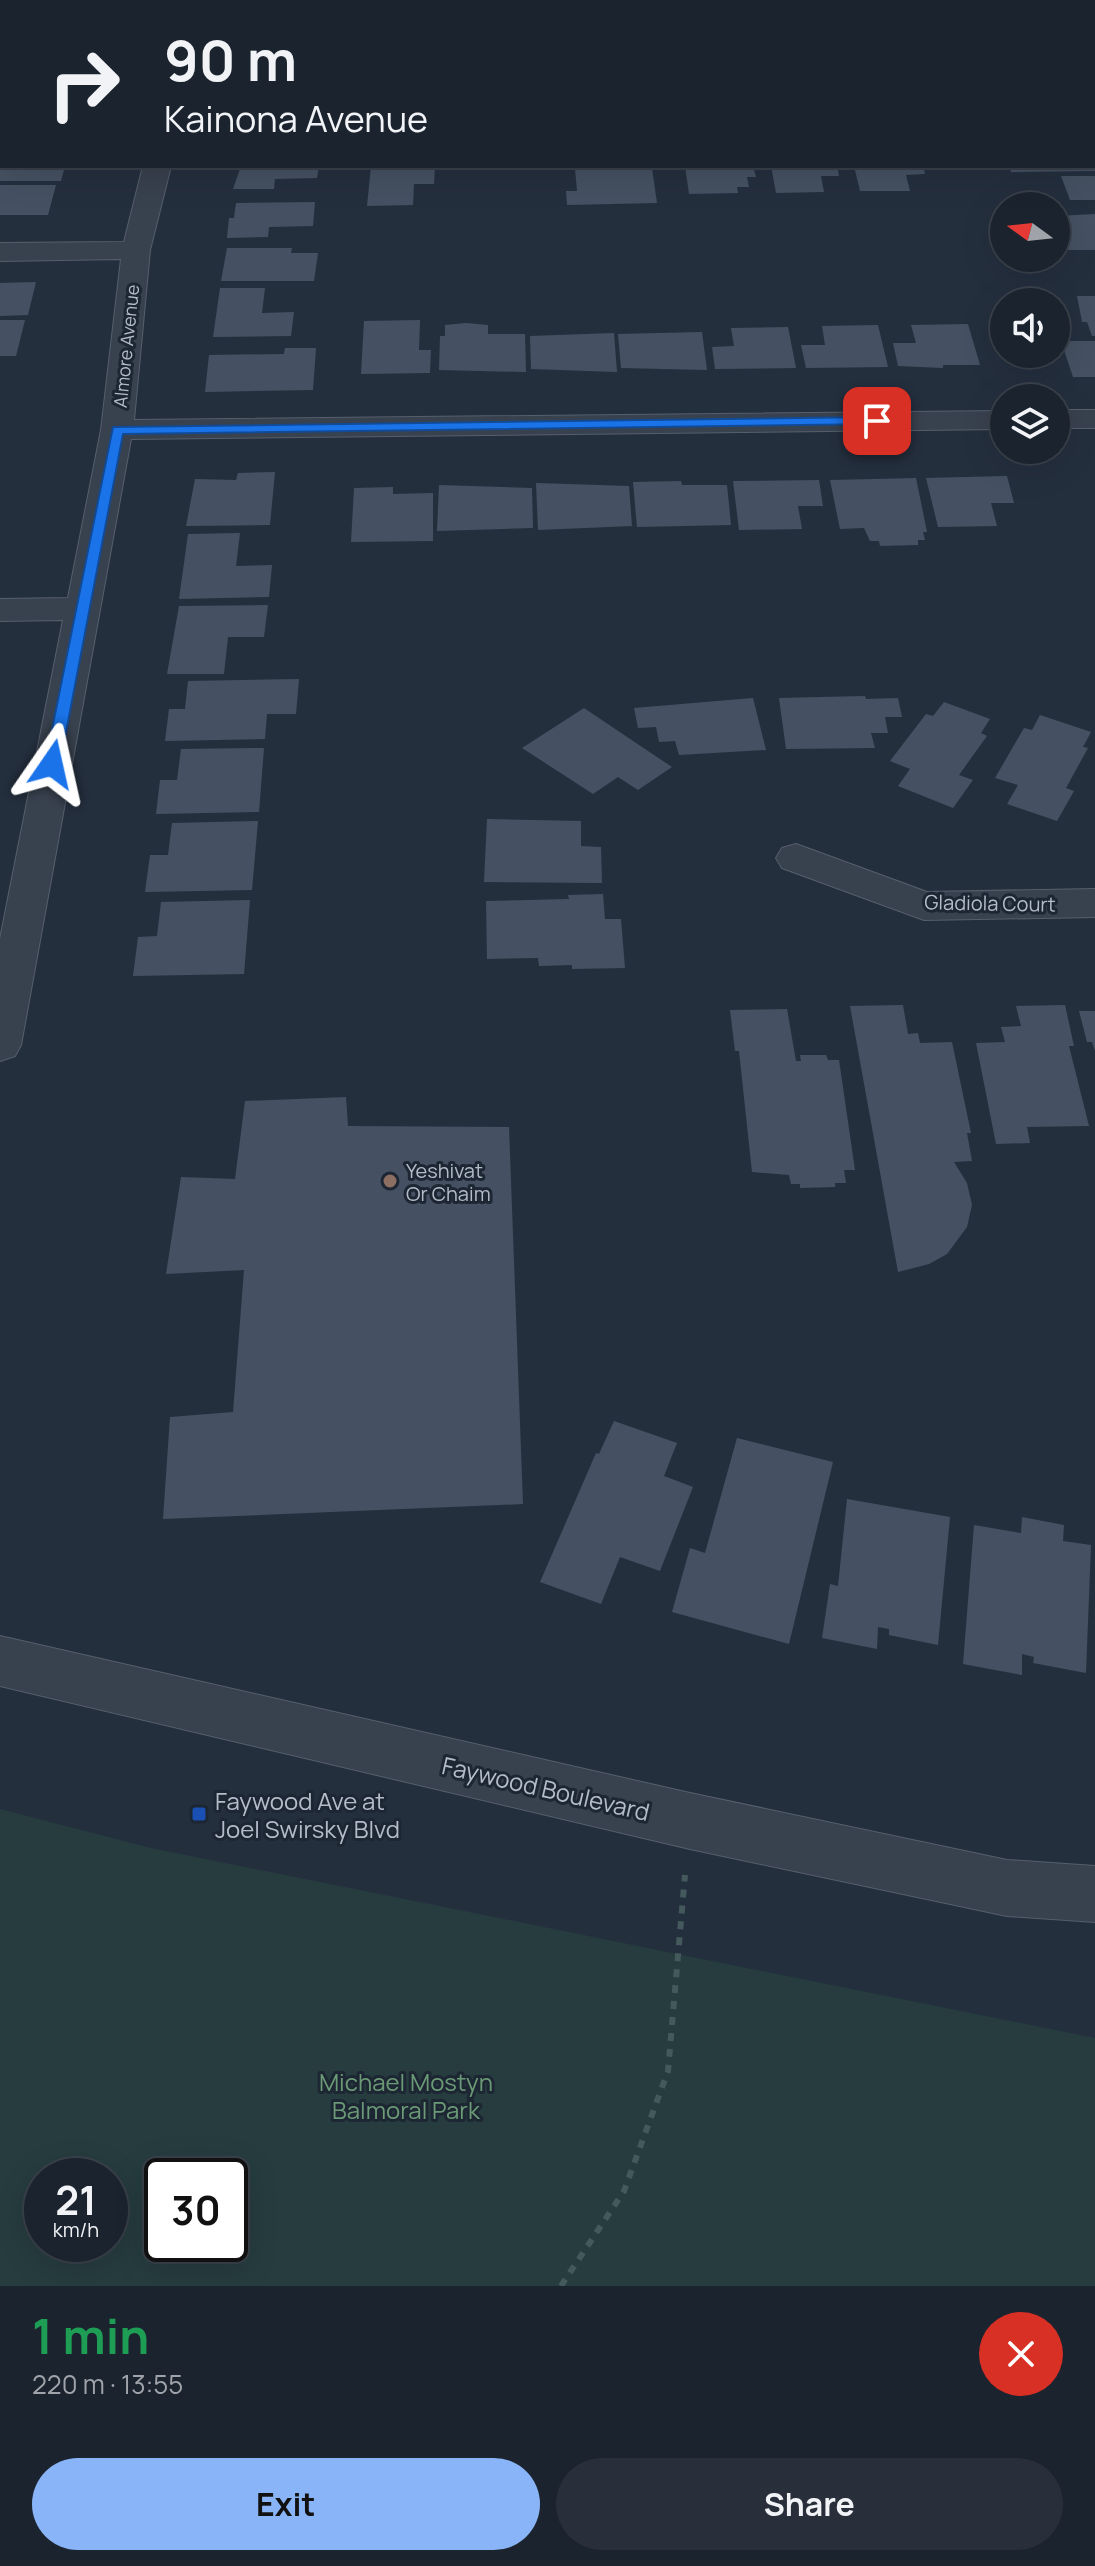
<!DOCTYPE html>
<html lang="en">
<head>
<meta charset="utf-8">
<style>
  body { margin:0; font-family:Manrope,sans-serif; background:#282f3a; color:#f1f3f6; height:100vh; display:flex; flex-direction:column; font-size:30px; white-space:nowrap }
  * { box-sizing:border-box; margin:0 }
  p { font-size:26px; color:#a0a4aa }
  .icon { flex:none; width:44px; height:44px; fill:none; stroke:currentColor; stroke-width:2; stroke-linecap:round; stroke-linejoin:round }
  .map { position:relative; height:2286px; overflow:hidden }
  .panel { display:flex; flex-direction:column; background:#1b232e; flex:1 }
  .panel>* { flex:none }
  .banner { position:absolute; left:0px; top:0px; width:1096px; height:168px; box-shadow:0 8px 32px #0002,0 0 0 2px #39404a; background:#1b232e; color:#f1f3f6; overflow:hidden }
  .needle { width:52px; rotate:285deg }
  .tools { position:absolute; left:990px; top:192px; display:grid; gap:16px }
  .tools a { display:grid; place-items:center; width:80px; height:80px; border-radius:50%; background:#1b232e; box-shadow:0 8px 32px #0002,0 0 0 2px #39404a; font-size:40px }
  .speed { position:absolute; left:24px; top:2158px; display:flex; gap:16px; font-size:40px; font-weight:700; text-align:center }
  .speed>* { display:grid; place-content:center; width:104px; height:104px; border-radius:50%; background:#1b232e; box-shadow:0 8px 32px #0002,0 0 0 2px #39404a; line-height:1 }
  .speed small { font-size:20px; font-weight:400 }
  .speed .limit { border:4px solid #111; border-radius:12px; background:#fff; color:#111 }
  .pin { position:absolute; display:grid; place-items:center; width:68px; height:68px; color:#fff; margin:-34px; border-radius:16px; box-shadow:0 4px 12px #0006 }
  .me { position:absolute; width:88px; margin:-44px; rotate:11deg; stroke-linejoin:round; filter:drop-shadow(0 0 6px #0008) }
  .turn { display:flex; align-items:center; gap:28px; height:168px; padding:0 32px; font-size:36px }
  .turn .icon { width:104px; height:104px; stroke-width:2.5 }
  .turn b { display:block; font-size:56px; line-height:68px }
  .round { display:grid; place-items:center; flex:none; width:84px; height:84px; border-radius:42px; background:#282f3a }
  .head { display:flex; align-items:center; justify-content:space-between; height:136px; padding:0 32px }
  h1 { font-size:48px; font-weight:700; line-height:60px; color:#1e9e55 }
  .cta { display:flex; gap:16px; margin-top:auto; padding:16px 32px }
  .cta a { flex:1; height:92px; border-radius:48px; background:#8ab4f8; color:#111; font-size:32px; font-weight:700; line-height:92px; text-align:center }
  .cta a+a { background:#282f3a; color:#f1f3f6 }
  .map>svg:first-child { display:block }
  .green { fill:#263c3f; fill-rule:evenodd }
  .building { fill:#455162 }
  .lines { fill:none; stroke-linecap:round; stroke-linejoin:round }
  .minor-casing { stroke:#565f6c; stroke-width:2 }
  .path { stroke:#44595c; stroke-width:6; stroke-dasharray:8 8; stroke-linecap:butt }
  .minor { fill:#38414e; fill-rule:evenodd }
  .route { fill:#1a73e8; stroke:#114b97; stroke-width:2 }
  .education-dot { fill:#8d6e63; stroke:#1d2633; stroke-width:3 }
  .transit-dot { fill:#1a4fb4; stroke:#1d2633; stroke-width:3 }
  .labels { text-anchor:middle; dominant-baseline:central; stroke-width:6; stroke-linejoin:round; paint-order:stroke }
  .far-street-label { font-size:18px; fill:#b4bcc9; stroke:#1d2633 }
  .street-label { font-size:20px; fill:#b4bcc9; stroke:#1d2633 }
  .poi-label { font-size:20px; fill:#b4bcc9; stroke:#1d2633; text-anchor:start }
  .near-street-label { font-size:24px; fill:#b4bcc9; stroke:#1d2633 }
  .near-poi-label { font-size:24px; fill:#b4bcc9; stroke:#1d2633; text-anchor:start }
  .near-park-label { font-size:24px; fill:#6b9a76; stroke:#1d2633 }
</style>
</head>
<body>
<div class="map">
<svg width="1095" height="2286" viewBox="0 0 1095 2286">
  <rect width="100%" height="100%" fill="#242f3e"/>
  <path class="green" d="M0,1809l151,39 944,190v248h-1095zM42,2176h68v68h-68zM162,2176h68v68h-68z"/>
  <path class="building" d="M0,166h65l-4,15h-61z
    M241,166h78l-2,12 -42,1 -1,10h-41z
    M371,166h64l-1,18h-20l-1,21 -46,1z
    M600,166l52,2 5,35 -90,2 -1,-14h11l-2,-22h25z
    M685,166h68l3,11h-9l2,10h-12l1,6 -49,1z
    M771,166h66l2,10h-18l3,16 -48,1z
    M854,166h69l2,8 -19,1 4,16h-50z
    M1009,166h86v5l-84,1z
    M1061,176h34v24h-25z
    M0,185h56l-8,30h-48z
    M315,202l-2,24 -44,1 -1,10 -41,1 2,-20h5l2,-15z
    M1095,214v36h-39v-34z
    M227,248h65l-1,5h27l-4,28h-93z
    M36,282l-8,33 -28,1v-33z
    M220,288h45l-3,25 32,-1 -3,24 -78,1z
    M1077,296h18v40h-3l-5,-14h-5z
    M0,320h25l-9,36h-16z
    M420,320l-1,30h12l-1,23 -69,1 3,-53z
    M466,323l22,2v9h37l1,38 -87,-2 1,-34h5v-11z
    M968,324l12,41h-37v3l-45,-2 -5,-23h23l-5,-18z
    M878,325l10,42 -82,1 -5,-23h24l-3,-19z
    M788,327l8,41 -81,1 -3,-22 22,-1 -3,-18z
    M702,332l5,38 -86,-2 -3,-34z
    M614,333l3,39 -86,-3 -1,-33z
    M1061,341h34v36h-22z
    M285,348h31l-3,42 -108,2 4,-37 75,-1z
    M275,472l-5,53 -84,1 9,-47 41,1 2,-7z
    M1007,476l7,27h-23l6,23 -59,1 -12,-49z
    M916,478l11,54h-4l2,8h-7v5l-38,1 -1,-5h-9l-6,-13 -24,1 -10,-49z
    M819,480l4,26h-25l4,23 -63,1 -6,-49z
    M681,481l1,4h45l4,40 -94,2 -4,-45z
    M536,483l93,3 3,40 -94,4z
    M439,485l93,3 1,40 -96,3z
    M393,487v7l40,-1v48l-82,1 3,-54z
    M240,533l-4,33 36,-1 -3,32 -90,2 9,-65z
    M268,605l-4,32h-36l-4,37h-57l12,-68z
    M299,679l-3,35h-29l-2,25 -100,2 4,-32h16l3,-28z
    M865,696l1,3 32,-1 4,19h-17l3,16h-17l4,15 -89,1 -7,-51z
    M753,698l13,52 -87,5 -4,-14 -16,1 -3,-15 -18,1 -4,-20z
    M944,702l46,17 -9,14 6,3 -28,39 14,5 -20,28 -55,-22 12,-17 -20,-8 36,-47 7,2z
    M584,708l58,39 30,20 -34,23 -20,-13 -25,17 -71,-46z
    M1040,715l51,17 -8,15 5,1 -22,40 8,3 -17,30 -50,-17 11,-19 -23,-7 29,-50 8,2z
    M264,748l-5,64 -103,2 4,-34h17l4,-31z
    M487,819l94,2v25l20,1 1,36 -118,-1z
    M258,821l-6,69 -107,2 5,-37h18l4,-32z
    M603,894l2,25h16l4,49 -53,1v-4l-33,1 -1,-8 -51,1 -1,-58 83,-2 -1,-4z
    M250,900l-6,74 -111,2 5,-39 19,-1 4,-34z
    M903,1005l5,29 10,-1 2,10 32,-1 19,91h-4l5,28 -18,1 13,21 5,22 -5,22 -20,27 -18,10 -31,8 -48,-266z
    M1065,1005l9,41h-5l20,80 -62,1 3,16 -34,1 -20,-101 29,-1 -4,-15 20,-1 -5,-20z
    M787,1009l9,52h5l-1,-6h26l2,5h11l16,110h-11l2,13h-11v4l-35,1v-4h-9l-2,-9 -37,-3 -13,-121h-4l-5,-41z
    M1079,1011h16v40l-3,-9h-5z
    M346,1097l2,29 161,1 14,377 -360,15 7,-102 63,-5 11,-142 -78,4 15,-97 54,2 10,-78z
    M614,1421l63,22 -13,33 29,11 -33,84 -40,-14 -19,47 -61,-22 56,-129 3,1z
    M737,1438l96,24 -44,182 -117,-32 18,-64 15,5z
    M847,1499l103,18 -12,128 -49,-10v-6l-11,-2 -1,22 -55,-11 8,-54 8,2z
    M1022,1517l42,8 -1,16 28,4 -5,128 -53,-10 1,-6 -12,-3v21l-59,-11 11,-139 47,8z"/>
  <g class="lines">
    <g class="minor-casing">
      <path id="minor" d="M1094,106h1v16h-1z
        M143,166h28l-21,84 -16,170 870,-9v18l-873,10 -110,606 -6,11 -15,5v-122l63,-319 -63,1v-22l68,-1 33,-168 20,-171 -121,2v-18l124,-1z
        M1056,410h39v18h-39z
        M796,844l131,48 168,-3v28l-171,3 -142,-52 -6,-10 6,-10z
        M0,1636l690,157 317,67 88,6v56l-88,-6 -317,-67 -690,-163z"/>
    </g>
    <path class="path" d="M561,2286l63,-95 44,-120 17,-196"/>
    <use href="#minor" class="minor"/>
  </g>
  <path class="route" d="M877,417l7,4 -2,3 -759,10 -63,330 -8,6 -7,-6 68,-337z"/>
  <circle class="education-dot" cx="390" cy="1181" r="8"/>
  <rect class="transit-dot" x="191" y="1806" width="16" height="16" rx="4"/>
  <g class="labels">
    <g class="far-street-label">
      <text transform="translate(126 346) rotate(-84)">Almore Avenue</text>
    </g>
    <g class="street-label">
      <text transform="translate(990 903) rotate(1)">Gladiola Court</text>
    </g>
    <g class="poi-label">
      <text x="406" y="1170">Yeshivat<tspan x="406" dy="23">Or Chaim</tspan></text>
    </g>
    <g class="near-street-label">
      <text transform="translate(546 1788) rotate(13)">Faywood Boulevard</text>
    </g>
    <g class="near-poi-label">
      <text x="215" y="1800">Faywood Ave at<tspan x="215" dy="28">Joel Swirsky Blvd</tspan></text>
    </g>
    <g class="near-park-label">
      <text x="406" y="2081">Michael Mostyn<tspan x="406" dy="28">Balmoral Park</tspan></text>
    </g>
  </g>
</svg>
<div class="tools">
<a><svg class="needle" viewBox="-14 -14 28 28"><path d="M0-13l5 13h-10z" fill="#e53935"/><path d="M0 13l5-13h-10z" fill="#a0a4aa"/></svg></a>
<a><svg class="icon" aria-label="sound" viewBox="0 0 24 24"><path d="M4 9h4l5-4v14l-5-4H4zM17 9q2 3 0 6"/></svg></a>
<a><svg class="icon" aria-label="layers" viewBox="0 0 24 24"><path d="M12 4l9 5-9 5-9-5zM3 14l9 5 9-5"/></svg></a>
</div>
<div class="speed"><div>21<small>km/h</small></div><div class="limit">30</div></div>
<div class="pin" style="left:877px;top:421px;background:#d93025"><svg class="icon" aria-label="arrive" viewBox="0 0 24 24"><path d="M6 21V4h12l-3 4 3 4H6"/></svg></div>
<svg class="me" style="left:52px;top:764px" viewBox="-20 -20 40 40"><path d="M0-17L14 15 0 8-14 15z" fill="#1a73e8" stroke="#fff" stroke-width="4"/></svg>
<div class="banner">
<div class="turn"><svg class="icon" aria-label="right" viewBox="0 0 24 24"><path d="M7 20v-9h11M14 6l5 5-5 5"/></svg><div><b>90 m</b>Kainona Avenue</div></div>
</div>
</div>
<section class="panel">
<div class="head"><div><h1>1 min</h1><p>220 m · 13:55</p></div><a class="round" style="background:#d93025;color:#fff"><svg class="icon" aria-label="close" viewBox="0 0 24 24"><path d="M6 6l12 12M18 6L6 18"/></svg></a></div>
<div class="cta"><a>Exit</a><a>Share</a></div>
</section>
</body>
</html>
